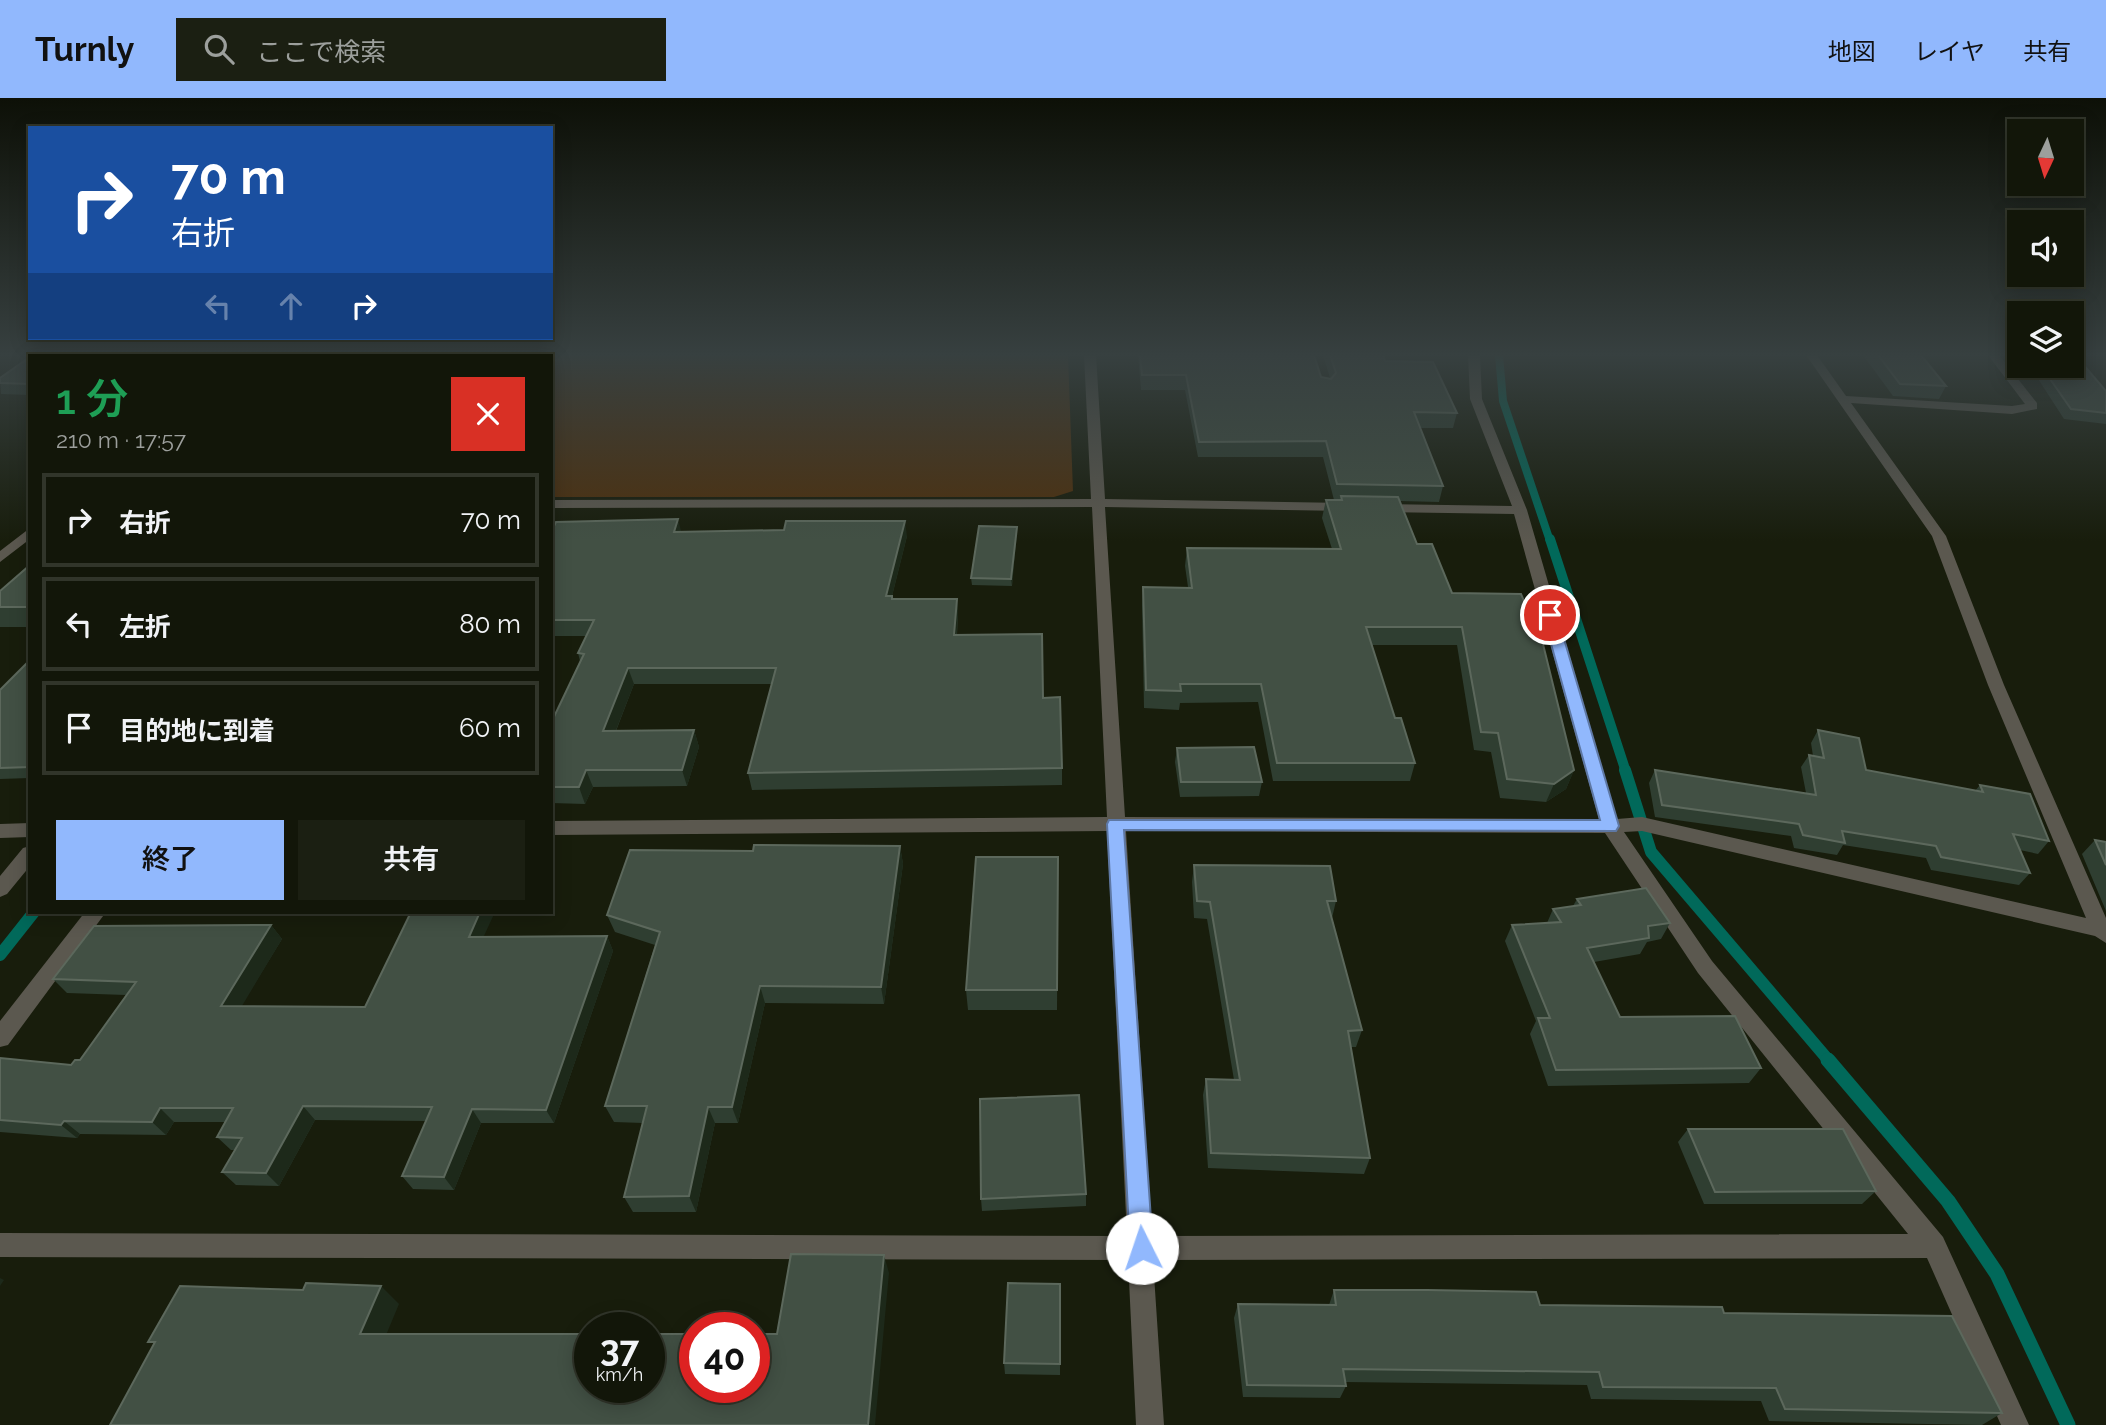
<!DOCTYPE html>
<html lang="ja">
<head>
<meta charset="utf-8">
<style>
  body { margin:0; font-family:Raleway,"Noto Sans JP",sans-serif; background:#1b1f12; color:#f1f3f6; height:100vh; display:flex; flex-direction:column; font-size:26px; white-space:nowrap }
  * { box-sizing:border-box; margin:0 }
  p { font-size:23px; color:#9c9f9c }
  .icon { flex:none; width:38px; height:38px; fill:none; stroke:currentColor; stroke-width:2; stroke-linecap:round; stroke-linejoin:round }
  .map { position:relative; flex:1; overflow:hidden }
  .side { position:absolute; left:28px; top:256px; width:525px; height:560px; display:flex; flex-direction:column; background:#121609; border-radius:0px; box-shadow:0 4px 18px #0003,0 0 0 2px #31352a }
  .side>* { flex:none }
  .top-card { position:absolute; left:28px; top:28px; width:525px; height:214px; border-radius:0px; box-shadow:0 4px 18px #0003,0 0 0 2px #31352a; background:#1a4fa0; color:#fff; overflow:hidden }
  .needle { width:46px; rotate:184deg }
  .fabs { position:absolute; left:2007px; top:21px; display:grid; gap:14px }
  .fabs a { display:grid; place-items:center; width:77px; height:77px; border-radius:0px; background:#121609; box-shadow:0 4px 18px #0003,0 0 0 2px #31352a; font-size:35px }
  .speed { position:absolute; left:574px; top:1214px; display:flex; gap:14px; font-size:35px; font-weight:700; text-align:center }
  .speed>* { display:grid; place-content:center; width:91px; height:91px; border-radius:50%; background:#121609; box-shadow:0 4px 18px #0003,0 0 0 2px #31352a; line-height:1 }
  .speed small { font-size:18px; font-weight:400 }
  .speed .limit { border:10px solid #d22; background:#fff; color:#111 }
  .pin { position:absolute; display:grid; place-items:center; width:60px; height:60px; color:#fff; margin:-30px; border:4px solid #fff; border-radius:50%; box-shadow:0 2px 7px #0007 }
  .me { position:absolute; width:77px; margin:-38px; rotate:356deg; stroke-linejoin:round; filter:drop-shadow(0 0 5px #0008) }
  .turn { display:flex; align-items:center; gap:24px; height:147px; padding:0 28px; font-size:32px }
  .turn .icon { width:91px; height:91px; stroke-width:2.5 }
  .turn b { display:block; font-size:49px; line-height:60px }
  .lanes { display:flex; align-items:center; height:66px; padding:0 28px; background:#0003; justify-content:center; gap:35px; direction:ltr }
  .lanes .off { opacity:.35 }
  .round { display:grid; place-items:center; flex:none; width:74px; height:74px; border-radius:0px; background:#1b1f12 }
  .summary { display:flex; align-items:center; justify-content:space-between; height:119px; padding:0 28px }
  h1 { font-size:42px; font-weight:600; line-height:52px; color:#1e9e55 }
  .cta { display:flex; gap:14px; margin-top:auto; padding:14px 28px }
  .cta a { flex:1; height:80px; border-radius:0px; background:#91b8fd; color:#111; font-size:28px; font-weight:600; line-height:80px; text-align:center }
  .cta a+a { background:#1b1f12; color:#f1f3f6 }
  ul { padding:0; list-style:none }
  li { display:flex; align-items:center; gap:21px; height:94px; margin:0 14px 10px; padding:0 14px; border:4px solid #31352a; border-radius:0px }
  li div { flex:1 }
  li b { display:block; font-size:26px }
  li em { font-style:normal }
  header { display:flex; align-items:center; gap:42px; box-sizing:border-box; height:98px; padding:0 35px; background:#91b8fd; color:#111 }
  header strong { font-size:33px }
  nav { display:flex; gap:38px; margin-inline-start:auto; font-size:24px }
  .search { width:490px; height:63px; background:#1b1f12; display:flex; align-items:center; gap:18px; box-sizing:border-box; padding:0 24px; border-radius:0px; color:#9c9f9c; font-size:26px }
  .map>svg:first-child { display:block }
  .green { fill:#4e300d }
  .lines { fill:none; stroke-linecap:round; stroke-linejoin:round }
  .stream-far3 { stroke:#01695a; stroke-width:8 }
  .stream-far2 { stroke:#01695a; stroke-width:10 }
  .stream-far1 { stroke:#01695a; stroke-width:12 }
  .stream { stroke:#01695a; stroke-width:15 }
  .minor { fill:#5b584f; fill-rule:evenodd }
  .wall { fill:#2f3e31 }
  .shaded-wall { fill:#1d291a }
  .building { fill:#425044; stroke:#5c685c; stroke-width:2 }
  .route { fill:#91b8fd; stroke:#5e78a4; stroke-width:2 }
</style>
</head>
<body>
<header>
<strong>Turnly</strong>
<div class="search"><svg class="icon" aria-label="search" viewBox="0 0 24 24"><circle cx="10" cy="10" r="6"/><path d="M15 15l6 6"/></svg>ここで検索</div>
<nav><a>地図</a><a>レイヤ</a><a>共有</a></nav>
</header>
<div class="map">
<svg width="2106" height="1327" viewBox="0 0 2106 1327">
  <rect width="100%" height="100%" fill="#181d0c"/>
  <path class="green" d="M551,257h517l5,136 -19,6h-503z"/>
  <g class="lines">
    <path class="stream-far3" d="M1499,257l4,46 47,140"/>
    <path class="stream-far2" d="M1550,441l76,233"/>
    <path class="stream-far1" d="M1625,672l26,82 179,210
      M0,857l34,-43"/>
    <path class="stream" d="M1828,962l120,141 49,73 71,151"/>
    <path class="minor" d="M1084,257h12l9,144 241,4 7,4 -7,4 -241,-4 20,310 474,2 -85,-305 -133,-2 -7,-4 7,-4 131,2 -42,-107 -2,-44h12l2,44 45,111 90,309 25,-2 444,101 -98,-233 -56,-149 -126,-181h11l29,41 166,10 13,-2 -37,-49h11l38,48v6l-25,5 -161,-11 95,133 58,149 102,233v25l-11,-7 -453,-105 -18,1 88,129 231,276 86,188h-28l-74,-167 -774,2 11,165h-28l-8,-165 -1128,-3v-24l1127,3 -20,-405 -556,4v-14l556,-4 -15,-310 -541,1v-8l540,-1zM1126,733l479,2 93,140 210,261 -756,2z
      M30,430v11l-30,23v-11z
      M30,725v14l-30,1v-14z
      M30,748v20l-23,28 -7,3v-21l23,-28z
      M85,814h21l-98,133 -8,2v-26z"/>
  </g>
  <path class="wall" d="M1138,257h176l7,22 9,1 -7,-23h60l2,6 72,52 -4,15h-33l23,58 -4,16 -39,-1 17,43 157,226 -8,19 -20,13 -46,-4 -9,-46 -17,-2 -17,-105h-85l23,73 20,45 -5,18h-137l-15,-79 -78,1 -1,7 -35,-2 -2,-103 1,-18h45l-3,-21 2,-18 145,1 -10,-31 4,-18h8l-11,-43h-125l-13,-67h-44z
    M1863,257h58l25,31 -7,13 -46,-3z
    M30,259v38l-29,-1 -1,-16z
    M2032,268h40l34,25v33l-42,-5 -33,-51z
    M1017,429l-5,59 -40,-1 -1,-7z
    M551,434h131l225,4 -15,60 1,3h64l1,16 -1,20 86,63 19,70v17l-310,5 -4,-17 24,-89h-138l-18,47 78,-1 5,17 -12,39 -94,1 -8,17 -34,-1v-80l29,-62 -2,-8 8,-17h-35z
    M30,467v62h-30v-36z
    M30,562v118l-30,1v-89z
    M1818,632l48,40 109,21 5,-6 69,56 -11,13 -18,-4 10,23 -11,12 -88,-15 -5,-12 -83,-13 -6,10 -43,-7 -3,-12 -136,-19 -6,-34 6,-13 151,23 -5,-26 8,-12 4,1 -2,-13z
    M1177,650l85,34 -3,14 -79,1 -5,-35z
    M2095,742l11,2v69l-24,-57z
    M900,748l3,18 -19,140 -119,-1 -27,120h-23l-19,89h-63l-9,-15 19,-74 -29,-1 -9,-16 50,-161 -40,-13 -8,-17 146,-64z
    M1058,759l-1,153h-89l-2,-20z
    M1194,767l142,36 -4,17 30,112 -6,17h-5l19,111 -6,16 -156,-6 -5,-73 3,-16 28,1 -27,-161 -13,-1 -2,-36z
    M1577,801l93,24 -9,16 -14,3 -7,12 -46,8 26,55 141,51 -12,15 -201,3 -18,-52 6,-13 -31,-80 7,-16 35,-2 6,-14 20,-3z
    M271,827l11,14 -41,67 124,1 119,-70 123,-1 6,15 -59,172h-73l-27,67 -41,-1 -11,-13 24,-55 -111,-1 -36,66 -43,-1 -14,-13 13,-22h-4l-14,-13 9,-15h-52l-8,13 -86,-1 -3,4 -77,-6v-74l71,7 9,-5 46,-65 -59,-2 -14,-14z
    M1688,1031l188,62 -14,13h-158l-26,-62z
    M1086,1096v12l-104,5 -1,-12z
    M1060,1186v91l-55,-1 -1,-11z
    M1334,1192l206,15 184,8 278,100 -20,12 -213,-4 -8,-20 -170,-2 -4,-14 -242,-3 1,4 -6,12 -97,-1 -9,-79 4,-14 91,1z"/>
  <path class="shaded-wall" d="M678,421l4,16 -8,-3z
    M905,423l2,15 -19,76 -2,-16z
    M1017,429v7l-5,52 -1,-7z
    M957,501l1,16 -3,37 -1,-17z
    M628,570l6,16 -25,64 -6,-17z
    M694,632l5,17 -12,39 -5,-16z
    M586,672l7,17 -8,17 -6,-17z
    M1574,672l-8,19 -20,13 8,-18z
    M900,748l3,18 -19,140 -3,-17z
    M480,814h15l-18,39 -8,-14z
    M271,827l11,14 -49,82 -12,-15z
    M607,838l6,15 -59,172 -8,-13z
    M760,888l5,17 -27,120 -6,-16z
    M303,1008l12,14 -36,66 -13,-13z
    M708,1009l7,16 -19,89 -7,-16z
    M160,1010l14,14 -8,13 -14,-13z
    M472,1011l9,14 -27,67 -10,-13z
    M64,1023l16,13 -3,4 -16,-13z
    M884,1157l5,18 -14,152h-7z
    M0,1180l4,2 -4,6z
    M381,1188l18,18 -20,48 -19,-18z"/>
  <path class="building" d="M1140,257h174l7,22 10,2 5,-6 -6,-18h53l2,6 48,1 24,51 -43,-1 29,74 -106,-2 -11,-43 -127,1 -13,-67h-44z
    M1878,257h43l25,31 -46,-2z
    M30,259v27l-30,-1v-5z
    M2072,265h10l24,28v22l-35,-4 -30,-43h31z
    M1341,398l57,1 19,47h15l20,49 69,1 22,50 31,126 -20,14 -47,-5 -9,-46 -17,-1 -19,-105h-96l29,91h6l14,45h-138l-16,-79h-81l1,7 -35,-1 -3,-103 49,1 -5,-40 154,1 -15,-49h16z
    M678,421l-4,13 110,-2 2,-9h119l-19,75h6v3h65l-3,36 88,-1 1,64 17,-1 2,71 -314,5 28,-105h-148l-25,63 91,-1 -12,40h-96l-7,17h-28v-64l33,-69 -6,-1 16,-33h-43v-88l5,-10z
    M979,428l38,1 -6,52 -40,-1z
    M30,467v42h-30v-16z
    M30,562v107l-30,1v-78z
    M1818,632l41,8 7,32 117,22 -3,-7 50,9 19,47 -36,-7 17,39 -89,-16 -5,-11 -94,-15 3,12 -42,-8 -4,-11 -137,-19 -7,-35 161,25 -7,-40 15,3z
    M1254,649l8,35h-81l-4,-34z
    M2095,742l11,2v23z
    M754,747l146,1 -19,141 -121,-1 -28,121h-24l-19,89 -65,1 23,-91h-42l55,-174 -53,-17 23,-65 123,1z
    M976,759h82l-1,133h-91z
    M1194,767l136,1 6,35h-9l35,129 -14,1 22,127 -159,-5 -5,-74 34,1 -30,-178 -13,-1z
    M1646,790l24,35 -22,3 1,12 -62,10 33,69 115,-1 26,52 -205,2 -18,-52h12l-38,-93 49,-3 -8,-13 28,-4 -4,-6z
    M411,814h69l-11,25 138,-1 -61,174 -74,-1 -28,68 -42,-1 30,-69 -129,-1 -37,67 -44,-1 20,-34 -25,-1 16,-29h-73l-8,14 -88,-1 -3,4 -61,-5v-62l71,7 4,-5h5l56,-78 -83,-3 41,-53 177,-1 -50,81 144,1z
    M1079,997l7,99 -105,5 -1,-100z
    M1688,1031h155l33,62 -161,1z
    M791,1156l93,1 -16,170h-758l45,-83h-7l32,-56 123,4 3,-7 75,3 -21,48h230v54h59v-54h46v54h59v-54h23z
    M1008,1185l52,1v80l-56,-1z
    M1334,1192h93l109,2 4,13 182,2 2,6 228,3 50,97 -217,-4 -9,-21 -173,-1 -4,-15 -256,-3 3,17 -99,-1 -9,-81 98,1z"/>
  <linearGradient id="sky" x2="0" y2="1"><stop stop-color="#0d1007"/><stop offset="0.58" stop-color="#374040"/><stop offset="1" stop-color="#374040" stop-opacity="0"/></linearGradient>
  <rect width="2106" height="443" fill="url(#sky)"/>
  <path class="route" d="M1550,513l7,4 62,211 -3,5 -492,-1 29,418 -3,8 -8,4 -8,-4 -4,-8 -23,-424 2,-4h491l-57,-205z"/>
</svg>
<div class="fabs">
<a><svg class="needle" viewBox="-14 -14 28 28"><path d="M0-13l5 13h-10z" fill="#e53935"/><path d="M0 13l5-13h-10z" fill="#9c9f9c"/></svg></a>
<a><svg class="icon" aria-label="sound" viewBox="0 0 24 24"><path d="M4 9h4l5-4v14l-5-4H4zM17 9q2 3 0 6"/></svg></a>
<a><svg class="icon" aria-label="layers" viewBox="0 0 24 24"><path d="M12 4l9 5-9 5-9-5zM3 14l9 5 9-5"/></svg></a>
</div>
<div class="speed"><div>37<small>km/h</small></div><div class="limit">40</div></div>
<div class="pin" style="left:1550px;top:517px;background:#d93025"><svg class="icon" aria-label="arrive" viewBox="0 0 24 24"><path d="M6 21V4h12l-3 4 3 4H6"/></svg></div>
<svg class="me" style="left:1142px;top:1150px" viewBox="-20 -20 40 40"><circle r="19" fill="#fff"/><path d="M0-13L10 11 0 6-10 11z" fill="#91b8fd"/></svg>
<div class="top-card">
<div class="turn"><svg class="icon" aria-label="right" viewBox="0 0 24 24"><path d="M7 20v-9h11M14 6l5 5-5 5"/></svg><div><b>70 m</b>右折</div></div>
<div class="lanes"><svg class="icon off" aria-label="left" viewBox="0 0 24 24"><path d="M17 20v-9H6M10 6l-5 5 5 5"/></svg><svg class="icon off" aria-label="ahead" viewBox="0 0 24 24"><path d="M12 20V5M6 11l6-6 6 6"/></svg><svg class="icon" aria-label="right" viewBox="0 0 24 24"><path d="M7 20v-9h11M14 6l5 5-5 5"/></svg></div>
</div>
<section class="side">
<div class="summary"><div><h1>1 分</h1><p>210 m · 17:57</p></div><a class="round" style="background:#d93025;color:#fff"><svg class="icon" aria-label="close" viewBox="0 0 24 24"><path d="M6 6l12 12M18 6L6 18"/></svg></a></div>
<ul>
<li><svg class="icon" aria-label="right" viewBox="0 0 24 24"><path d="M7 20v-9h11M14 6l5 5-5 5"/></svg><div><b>右折</b></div><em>70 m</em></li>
<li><svg class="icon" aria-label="left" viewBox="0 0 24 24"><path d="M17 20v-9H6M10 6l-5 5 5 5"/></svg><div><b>左折</b></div><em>80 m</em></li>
<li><svg class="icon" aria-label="arrive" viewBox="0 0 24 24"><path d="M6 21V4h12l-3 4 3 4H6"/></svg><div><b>目的地に到着</b></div><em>60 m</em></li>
</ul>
<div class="cta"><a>終了</a><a>共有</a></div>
</section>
</div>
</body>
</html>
